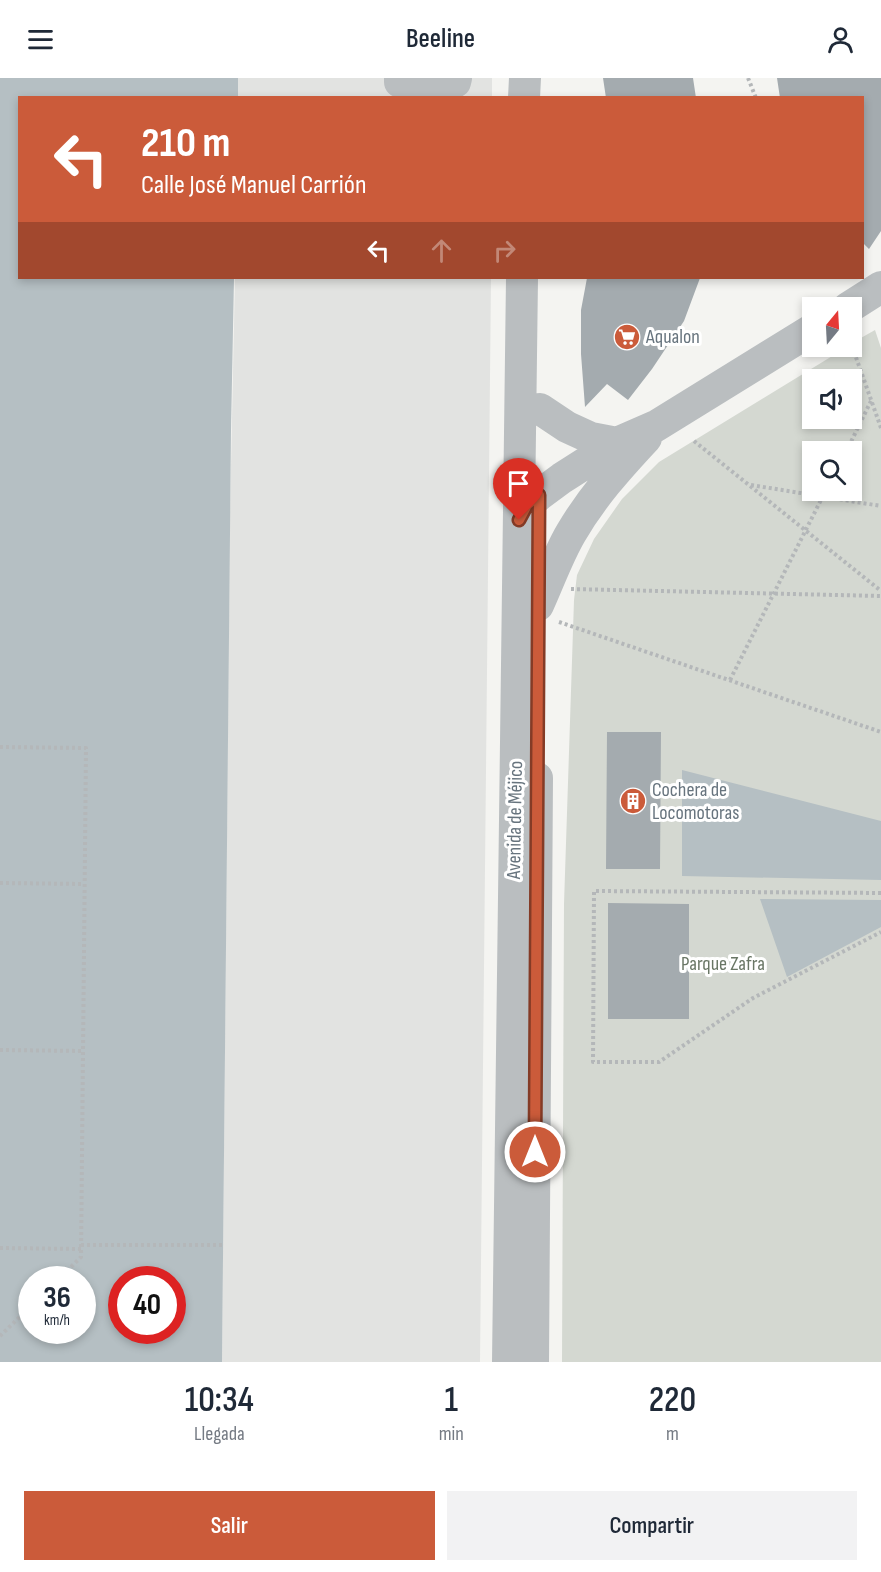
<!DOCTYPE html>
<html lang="es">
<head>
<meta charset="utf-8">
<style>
  body { margin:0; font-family:"Sofia Sans Condensed",sans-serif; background:#f2f2f3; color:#1f2937; height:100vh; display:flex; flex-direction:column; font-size:22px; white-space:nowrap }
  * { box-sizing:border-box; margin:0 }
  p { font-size:20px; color:#747a83 }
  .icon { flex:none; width:33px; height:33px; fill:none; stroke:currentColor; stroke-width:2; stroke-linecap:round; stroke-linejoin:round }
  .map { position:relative; height:1284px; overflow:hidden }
  .drawer { display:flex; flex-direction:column; background:#fff; flex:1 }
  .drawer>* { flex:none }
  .hud { position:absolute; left:18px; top:18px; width:846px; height:183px; border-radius:0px; box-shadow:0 3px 9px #0003; background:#cb5b3a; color:#fff; overflow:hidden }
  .needle { width:39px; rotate:18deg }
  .buttons { position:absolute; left:802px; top:219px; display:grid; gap:12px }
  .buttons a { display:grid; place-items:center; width:60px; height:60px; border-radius:0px; background:#fff; box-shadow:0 3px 9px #0003; font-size:30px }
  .speed { position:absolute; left:18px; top:1188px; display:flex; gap:12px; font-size:30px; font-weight:700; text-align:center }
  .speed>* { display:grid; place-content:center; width:78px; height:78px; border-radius:50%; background:#fff; box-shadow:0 3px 9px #0003; line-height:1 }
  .speed small { font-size:15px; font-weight:400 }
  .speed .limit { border:9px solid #d22; background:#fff; color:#111 }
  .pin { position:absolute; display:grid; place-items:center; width:51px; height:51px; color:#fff; margin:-62px -26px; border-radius:50% 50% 50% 0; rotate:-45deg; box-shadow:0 0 6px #0007 }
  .pin .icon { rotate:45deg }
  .me { position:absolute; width:66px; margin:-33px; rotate:0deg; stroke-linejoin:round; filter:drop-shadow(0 0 4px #0008) }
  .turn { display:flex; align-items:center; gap:21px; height:126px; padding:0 24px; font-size:27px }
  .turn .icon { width:78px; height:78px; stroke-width:2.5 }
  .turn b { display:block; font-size:42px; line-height:51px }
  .lanes { display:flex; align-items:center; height:57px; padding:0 24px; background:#0003; justify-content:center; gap:30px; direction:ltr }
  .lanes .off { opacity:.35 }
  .eta { display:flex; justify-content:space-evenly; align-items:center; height:102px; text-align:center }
  .eta b { font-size:36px; font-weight:600; line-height:42px }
  .button { display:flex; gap:12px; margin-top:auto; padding:12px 24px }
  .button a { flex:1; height:69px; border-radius:0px; background:#cb5b3a; color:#fff; font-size:24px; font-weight:600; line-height:69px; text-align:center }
  .button a+a { background:#f2f2f3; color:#1f2937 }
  header { display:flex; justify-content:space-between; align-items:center; height:78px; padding:0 24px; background:#fff; font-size:27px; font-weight:600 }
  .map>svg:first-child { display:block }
  .built { fill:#e2e3e1 }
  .green { fill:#d4d8d1; fill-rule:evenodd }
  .water { fill:#b5bfc3; fill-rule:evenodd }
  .building { fill:#a4abaf }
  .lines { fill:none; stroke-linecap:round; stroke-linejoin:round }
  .path { stroke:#b4b7b9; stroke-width:4; stroke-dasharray:3 3; stroke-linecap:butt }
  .minor { stroke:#babec0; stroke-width:32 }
  .route-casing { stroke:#843b26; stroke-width:15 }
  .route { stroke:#cb5b3a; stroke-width:10 }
  .labels { text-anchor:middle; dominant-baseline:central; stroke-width:6; stroke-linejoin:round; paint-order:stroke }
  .poi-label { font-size:20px; fill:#67747e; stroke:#fff; text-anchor:start }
  .street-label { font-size:20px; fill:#67747e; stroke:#fff }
  .park-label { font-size:20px; fill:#697665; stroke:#fff }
</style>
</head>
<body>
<header><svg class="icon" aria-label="menu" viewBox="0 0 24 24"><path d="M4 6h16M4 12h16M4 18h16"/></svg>Beeline<svg class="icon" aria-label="person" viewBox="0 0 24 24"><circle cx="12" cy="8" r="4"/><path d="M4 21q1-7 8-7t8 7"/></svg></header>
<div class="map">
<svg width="881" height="1284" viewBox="0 0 881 1284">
  <rect width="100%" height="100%" fill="#f4f4f1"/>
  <path class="built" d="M238,0h254v19l-254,1z
    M235,200h256l-11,1084h-258l8,-849z"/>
  <path class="green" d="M875,252l6,18v1014h-319l2,-458 10,-304 3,-25 17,-36 28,-40 37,-37 188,-115 5,-1v-3zM813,302h39v38h-39zM813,374h39v38h-39z"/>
  <path class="water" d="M0,0h238v19l-218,1v180h214l-3,152 -9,932h-222zM32,1202h50v50h-50zM122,1202h50v50h-50z
    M682,692l199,51v59l-199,-4z
    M760,821l121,1v27l-94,50z"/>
  <path class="building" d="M603,0h90l3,20h-90z
    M777,0h104v153l-12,18 -7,-7v-144h-82z
    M587,200h113l-16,43 -32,48 -24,31 -21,-16 -22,23 -4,-53v-44z
    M607,654h54l-1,137h-54z
    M608,825l81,1v115h-81z"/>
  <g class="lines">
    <path class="path" d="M748,0l8,20
      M852,268l29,82
      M694,363l187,150
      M846,374l25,-51
      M751,407l130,21
      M571,511l310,7
      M559,544l322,110
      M730,602l96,-190
      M0,669l86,1 -5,509 -23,23
      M0,805l84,1
      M881,815l-287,-2 -1,171h66l94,-64 128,-66
      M0,972l83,1
      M81,1167h142
      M0,1170l81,1
      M0,1258l32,-31"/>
    <path class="minor" d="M400,0v4h55l1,-4
      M524,20l1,-20
      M848,230l33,-21
      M540,331l27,18 24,11 26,5
      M519,442l8,-15 12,-10 23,-17 55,-35 39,-17 157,-97
      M538,527c11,-24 20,-50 33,-72 21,-36 47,-65 75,-95
      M508,1284l14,-1084
      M533,1284l4,-584"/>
  </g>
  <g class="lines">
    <g class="route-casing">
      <path id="route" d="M519,442l8,-15 12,-10 -4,657"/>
    </g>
    <use href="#route" class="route"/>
  </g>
  <defs>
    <g id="supermarket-disc" transform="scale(1.35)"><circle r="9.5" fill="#cb5b3a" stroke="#fff"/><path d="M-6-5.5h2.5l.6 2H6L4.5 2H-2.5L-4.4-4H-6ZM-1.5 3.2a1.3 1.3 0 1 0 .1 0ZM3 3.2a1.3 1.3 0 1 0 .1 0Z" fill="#fff"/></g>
    <g id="building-disc" transform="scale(1.35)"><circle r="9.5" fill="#cb5b3a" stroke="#fff"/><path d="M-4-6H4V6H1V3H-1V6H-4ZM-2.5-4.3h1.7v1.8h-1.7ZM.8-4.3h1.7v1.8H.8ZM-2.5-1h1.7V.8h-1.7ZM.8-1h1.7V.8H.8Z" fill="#fff"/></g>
  </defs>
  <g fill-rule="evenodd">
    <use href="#supermarket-disc" x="627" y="259"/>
    <use href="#building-disc" x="633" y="723"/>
  </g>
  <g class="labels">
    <g class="poi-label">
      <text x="646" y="259">Aqualon</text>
      <text x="652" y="712">Cochera de<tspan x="652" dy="23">Locomotoras</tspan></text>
    </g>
    <g class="street-label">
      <text transform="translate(515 742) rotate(-89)">Avenida de Méjico</text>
    </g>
    <g class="park-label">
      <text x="723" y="886">Parque Zafra</text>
    </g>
  </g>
</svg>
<div class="buttons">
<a><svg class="needle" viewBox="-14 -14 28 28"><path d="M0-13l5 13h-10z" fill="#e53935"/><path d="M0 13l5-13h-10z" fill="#747a83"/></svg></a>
<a><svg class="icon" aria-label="sound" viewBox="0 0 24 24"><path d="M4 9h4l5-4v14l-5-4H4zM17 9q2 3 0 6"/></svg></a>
<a><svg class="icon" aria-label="search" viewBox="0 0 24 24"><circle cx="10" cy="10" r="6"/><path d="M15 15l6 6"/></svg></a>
</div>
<div class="speed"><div>36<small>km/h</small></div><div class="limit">40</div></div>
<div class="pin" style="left:519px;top:442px;background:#d93025"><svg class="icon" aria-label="arrive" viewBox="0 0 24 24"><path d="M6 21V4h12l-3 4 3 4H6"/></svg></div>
<svg class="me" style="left:535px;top:1074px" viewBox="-20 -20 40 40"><circle r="17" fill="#cb5b3a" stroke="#fff" stroke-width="3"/><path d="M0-11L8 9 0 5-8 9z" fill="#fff"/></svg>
<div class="hud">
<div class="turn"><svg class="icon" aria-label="left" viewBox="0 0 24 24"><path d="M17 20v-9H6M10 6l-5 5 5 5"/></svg><div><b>210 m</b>Calle José Manuel Carrión</div></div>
<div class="lanes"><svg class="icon" aria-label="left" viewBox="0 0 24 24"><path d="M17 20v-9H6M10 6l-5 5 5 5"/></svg><svg class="icon off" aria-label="ahead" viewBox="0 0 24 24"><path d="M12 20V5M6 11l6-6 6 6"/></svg><svg class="icon off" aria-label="right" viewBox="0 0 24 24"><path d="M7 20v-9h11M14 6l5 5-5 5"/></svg></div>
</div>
</div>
<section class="drawer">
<div class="eta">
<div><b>10:34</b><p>Llegada</p></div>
<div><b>1</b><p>min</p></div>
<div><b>220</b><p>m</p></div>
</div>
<div class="button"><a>Salir</a><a>Compartir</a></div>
</section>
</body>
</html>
